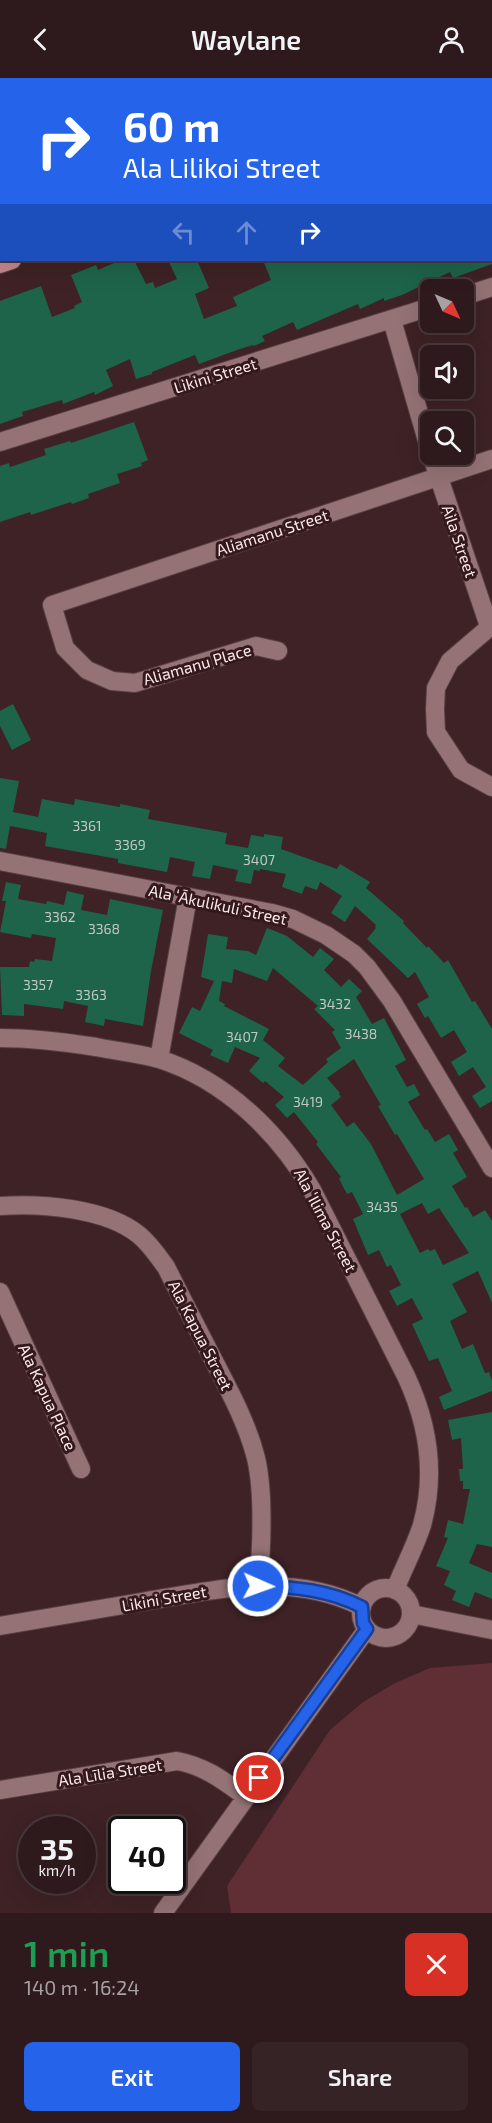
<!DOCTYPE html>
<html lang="en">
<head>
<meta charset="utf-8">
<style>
  body { margin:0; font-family:"Exo 2",sans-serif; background:#362325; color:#f1f3f6; height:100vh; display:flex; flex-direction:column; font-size:22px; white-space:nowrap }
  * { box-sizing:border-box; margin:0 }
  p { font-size:20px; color:#a7a1a3 }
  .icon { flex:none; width:33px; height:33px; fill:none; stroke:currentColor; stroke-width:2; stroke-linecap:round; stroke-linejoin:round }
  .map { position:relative; height:1835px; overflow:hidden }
  .side { display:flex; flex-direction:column; background:#2e1a1c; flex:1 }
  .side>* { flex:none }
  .top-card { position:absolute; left:0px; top:0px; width:492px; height:183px; box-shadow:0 6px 24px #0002,0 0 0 2px #49383b; background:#2563eb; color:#fff; overflow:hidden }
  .needle { width:39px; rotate:134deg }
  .fabs { position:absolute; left:420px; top:201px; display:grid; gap:12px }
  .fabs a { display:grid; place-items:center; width:54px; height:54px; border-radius:9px; background:#2e1a1c; box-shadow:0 6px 24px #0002,0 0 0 2px #49383b; font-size:30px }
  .speed { position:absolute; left:18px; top:1738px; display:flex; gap:12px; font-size:30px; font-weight:700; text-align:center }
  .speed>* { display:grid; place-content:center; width:78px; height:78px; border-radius:50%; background:#2e1a1c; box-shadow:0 6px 24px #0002,0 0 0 2px #49383b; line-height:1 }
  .speed small { font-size:15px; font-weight:400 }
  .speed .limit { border:3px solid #111; border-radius:9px; background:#fff; color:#111 }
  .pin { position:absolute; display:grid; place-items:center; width:51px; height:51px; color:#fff; margin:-26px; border:3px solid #fff; border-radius:50%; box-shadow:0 2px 6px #0007 }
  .me { position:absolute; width:66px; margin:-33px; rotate:92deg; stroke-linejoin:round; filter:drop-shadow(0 0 4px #0008) }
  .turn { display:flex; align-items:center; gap:21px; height:126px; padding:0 24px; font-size:27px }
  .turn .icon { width:78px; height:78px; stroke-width:2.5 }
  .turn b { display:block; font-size:42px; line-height:51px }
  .lanes { display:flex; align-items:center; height:57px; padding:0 24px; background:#0003; justify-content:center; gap:30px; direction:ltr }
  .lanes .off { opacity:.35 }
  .round { display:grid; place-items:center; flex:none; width:63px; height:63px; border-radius:9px; background:#362325 }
  .overview { display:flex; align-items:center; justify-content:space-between; height:102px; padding:0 24px }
  h1 { font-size:36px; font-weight:600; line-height:45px; color:#1e9e55 }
  .cta { display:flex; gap:12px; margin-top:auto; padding:12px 24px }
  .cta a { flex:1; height:69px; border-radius:9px; background:#2563eb; color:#fff; font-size:24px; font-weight:600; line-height:69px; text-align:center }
  .cta a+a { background:#362325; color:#f1f3f6 }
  header { display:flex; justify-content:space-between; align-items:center; height:78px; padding:0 24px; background:#2e1a1c; font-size:27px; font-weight:600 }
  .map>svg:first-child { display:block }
  .green { fill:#602e35 }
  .building { fill:#1e644a; fill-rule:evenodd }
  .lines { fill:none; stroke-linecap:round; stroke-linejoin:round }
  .minor-casing { stroke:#583f43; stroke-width:20 }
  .major-casing { stroke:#583f43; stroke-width:20 }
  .minor { stroke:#947275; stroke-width:18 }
  .major { stroke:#c3858c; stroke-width:18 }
  .route-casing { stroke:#184099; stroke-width:15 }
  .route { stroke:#2563eb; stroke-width:10 }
  .labels { text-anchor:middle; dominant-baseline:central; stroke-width:6; stroke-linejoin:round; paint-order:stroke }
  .number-label { font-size:14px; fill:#c4c7c2 }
  .street-label { font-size:16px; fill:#fce8ea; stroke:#33181c }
</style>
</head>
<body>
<header><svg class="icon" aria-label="back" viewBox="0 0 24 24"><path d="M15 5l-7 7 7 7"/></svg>Waylane<svg class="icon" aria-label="person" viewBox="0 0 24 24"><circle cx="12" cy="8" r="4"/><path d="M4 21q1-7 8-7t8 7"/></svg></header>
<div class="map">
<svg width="492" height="1835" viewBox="0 0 492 1835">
  <rect width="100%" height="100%" fill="#3e2225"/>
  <path class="green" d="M492,1585v250h-261l-4,-27 103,-156 33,-28 32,-19 35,-15z"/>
  <path class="building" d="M121,182h13l12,24 7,-2 2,6 22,-9 -9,-19h29l12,28 -14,6 9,25 33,-13 -4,-9 38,-17 -8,-20h229v4l-39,14 -3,-6 -48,23 -18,6v-3l-24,11 -2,-5 -61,26 -4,-8 -31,14 3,5 -11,5 -1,-1 -16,5 -38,14 -4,-9 -43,17v2l-16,5 -6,-20 -24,11 7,16 -18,9 -1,-3 -31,12 -1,-4 -40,12 1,4 -23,8v-123l41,-15 11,31 23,-9 -1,-2 8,-4 -11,-27 25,-10 2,5z
    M134,344l14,38 -7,3 1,3 -25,8 3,9 -32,11 1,4 -17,6 -1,-2 -40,13 -1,-3 -30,10v-56l9,-3 1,4 36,-12 -2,-6 26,-8 1,2z
    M13,626l18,36 -19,10 -12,-24v-15z
    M0,700l19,3 -6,31 25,5 4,-18 32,6 1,-6 45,8v-3l30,6 -2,9 79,14 -2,11 23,4 3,-13 13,2v-3l19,3 -2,12 56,20 3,-5 30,18 -4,6 38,33 -1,2 24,25 1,-2 16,17 4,-3 24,42 3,-1 17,28v72l-12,7 -8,-12 14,-9 -13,-20 -14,9 -8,-14 16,-10 -13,-22 -13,8 -13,-22 -3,2 -8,-14 12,-7 -14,-25 -7,6 -41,-39 9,-11 -1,-1 1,-2 -21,-19 -10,16 -14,-9 11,-17 -22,-14 -3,8 -12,-4 -3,8 -20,-7 4,-13 -26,-5v2l-6,-1 -3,14 -16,-3 3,-11 -25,-5 -3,14 -18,-3 3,-14 -25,-5 -3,15 -49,-9v-4l-73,-13 2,-13 -37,-7 -4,23 -6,-1z
    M6,804l15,3 -3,14 28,5 1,-3 17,4 3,-14 17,4 -3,15 26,5 3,-16 53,11 -12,61 -8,55 -38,-7 -1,7 -19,-4 3,-16 -24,-5 -1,8 -39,-5v12l-22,-1 -2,-48h29l1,-6 4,1 1,-3 17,2 4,-23 -24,-4 -1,4 -31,-6 6,-31h-4z
    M267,850l20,8 26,21 7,-9 14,11 -10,11 17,17 8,-8 13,12 -6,6 16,27 12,-6 22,42 -11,6 12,21 7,-3 6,11 -12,7 17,28 2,-1 8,13 14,-8 9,16 -5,3 14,24 -15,9 13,22 2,-1 6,10 12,-7 7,11v82l-14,-32 -26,13 15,28 -17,9 12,28 11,-5 12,29 4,-1 3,9v10l-48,19 -5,-13 13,-6 -14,-33 -9,3 -17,-37 11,-5 -11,-21 -15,8 -8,-15 12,-6 -10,-20 -4,2 -8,-17 -11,5 -15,-36 10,-5 -11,-22 -5,2 -8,-15 2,-2 -25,-33 2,-2 -24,-30 -7,6 -12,-13 9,-8 -19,-16 -2,2 -14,-12 11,-13 -25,-11 -7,16 -18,-8 3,-5 -34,-17 13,-26 8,4 14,-30 -13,-4 7,-43 20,3 -2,12 22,2 8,4zM273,890l45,38 -4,3 21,21 -3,2 9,16 -15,11 2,3 -25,23 -25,-19 7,-8 -22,-18 6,-11 -45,-23 1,-2 -6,-3 3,-20 10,2 2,-14 33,12zM354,981l27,46 -3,1 17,29 2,-1 27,45 -27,16 -26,-51 -17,-22 -7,5 -16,-22 10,-8 -2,-3 1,-1 -13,-15zM422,1125l6,11 11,-6 30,45 -26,12 -8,-16 -5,2 -2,-2 -8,4 -20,-39z
    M492,1334v135l-15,-3 -8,19 23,10v26l-17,-7 -6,15 -17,-7 4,-9 -12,-6 6,-14 -14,-5 12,-28 -4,-1 4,-17 15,4 7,-35h-7v-8h-3l-1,-12h4l-2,-31 -9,2 -4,-20z"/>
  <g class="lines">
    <g class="minor-casing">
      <path id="minor" d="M1,0l1,2
        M196,2l5,-2
        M0,59l2,-1
        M464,218l28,-9
        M392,242l38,131
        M0,364l430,-135
        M431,376l58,172
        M492,547l-42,36 -14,27 -1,21 1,23 25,38 31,17
        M278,573l-22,-5 -121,37 -23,-2 -25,-11 -22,-22 -13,-43 440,-146
        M0,783l272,52 21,6 33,16 28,19 13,13 25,34 100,167
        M0,960c32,0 64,4 96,9 20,4 42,6 63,12 66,21 119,73 153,131l94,186c22,47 30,98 16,149 -7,22 -19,44 -27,65
        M159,981l29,-162
        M0,1128c41,-3 106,2 139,29 11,9 19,21 27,32 16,32 32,63 48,94 16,31 33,62 42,97 8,34 6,92 2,127
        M0,1214l81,177
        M361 1535a25 25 0 1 1 50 0a25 25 0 1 1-50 0Z
        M411,1536l81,16
        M0,1548c47,-8 94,-16 141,-24 72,-12 152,-31 221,5
        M0,1712l177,-29c28,5 47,20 69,36
        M163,1835l204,-284"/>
    </g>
    <g class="major-casing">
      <path id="major" d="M490,26l2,-1
        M0,186l12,-4"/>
    </g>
    <use href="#minor" class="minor"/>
    <use href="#major" class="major"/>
  </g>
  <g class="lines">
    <g class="route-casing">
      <path id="route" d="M258,1508c37,1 71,4 104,21l1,16 4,6 -108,149"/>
    </g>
    <use href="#route" class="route"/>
  </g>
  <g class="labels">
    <g class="number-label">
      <text x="87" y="747">3361</text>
      <text x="130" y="766">3369</text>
      <text x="259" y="781">3407</text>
      <text x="60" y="838">3362</text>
      <text x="104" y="850">3368</text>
      <text x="38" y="906">3357</text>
      <text x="91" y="916">3363</text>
      <text x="335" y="925">3432</text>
      <text x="361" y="955">3438</text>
      <text x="242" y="958">3407</text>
      <text x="308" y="1023">3419</text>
      <text x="382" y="1128">3435</text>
    </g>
    <g class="street-label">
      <text transform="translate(215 297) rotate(-17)">Likini Street</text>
      <text transform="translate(272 454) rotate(-18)">Aliamanu Street</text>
      <text transform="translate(460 463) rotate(71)">Aila Street</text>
      <text transform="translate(197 586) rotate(-16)">Aliamanu Place</text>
      <text transform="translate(218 826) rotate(12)">Ala ʻĀkulikuli Street</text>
      <text transform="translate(326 1142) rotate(62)">Ala ʻIlima Street</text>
      <text transform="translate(201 1257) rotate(63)">Ala Kapua Street</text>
      <text transform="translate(48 1319) rotate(65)">Ala Kapua Place</text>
      <text transform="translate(164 1520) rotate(-10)">Likini Street</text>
      <text transform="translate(110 1694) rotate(-9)">Ala Līlia Street</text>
    </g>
  </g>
</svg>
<div class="fabs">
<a><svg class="needle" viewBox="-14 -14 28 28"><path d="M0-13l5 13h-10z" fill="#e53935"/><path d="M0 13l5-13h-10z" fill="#a7a1a3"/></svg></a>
<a><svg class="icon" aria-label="sound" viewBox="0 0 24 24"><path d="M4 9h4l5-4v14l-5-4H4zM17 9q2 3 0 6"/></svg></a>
<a><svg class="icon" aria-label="search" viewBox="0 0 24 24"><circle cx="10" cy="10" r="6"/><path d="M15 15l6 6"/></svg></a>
</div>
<div class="speed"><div>35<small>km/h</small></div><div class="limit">40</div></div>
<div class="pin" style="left:259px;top:1700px;background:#d93025"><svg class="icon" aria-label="arrive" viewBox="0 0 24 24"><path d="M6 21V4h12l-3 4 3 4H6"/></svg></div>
<svg class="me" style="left:258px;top:1508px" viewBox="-20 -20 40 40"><circle r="17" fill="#2563eb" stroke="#fff" stroke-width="3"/><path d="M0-11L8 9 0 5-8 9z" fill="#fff"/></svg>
<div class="top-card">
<div class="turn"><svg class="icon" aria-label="right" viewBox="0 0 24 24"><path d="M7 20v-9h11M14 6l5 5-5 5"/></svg><div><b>60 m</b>Ala Lilikoi Street</div></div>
<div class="lanes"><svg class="icon off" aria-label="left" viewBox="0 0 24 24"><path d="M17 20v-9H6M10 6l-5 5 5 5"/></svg><svg class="icon off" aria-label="ahead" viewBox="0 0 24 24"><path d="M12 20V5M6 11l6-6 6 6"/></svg><svg class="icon" aria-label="right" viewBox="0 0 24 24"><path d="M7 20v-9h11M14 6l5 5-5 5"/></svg></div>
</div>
</div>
<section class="side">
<div class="overview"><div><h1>1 min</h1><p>140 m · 16:24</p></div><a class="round" style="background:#d93025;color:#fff"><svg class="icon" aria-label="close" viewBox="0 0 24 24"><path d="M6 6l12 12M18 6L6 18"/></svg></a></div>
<div class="cta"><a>Exit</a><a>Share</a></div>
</section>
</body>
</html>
